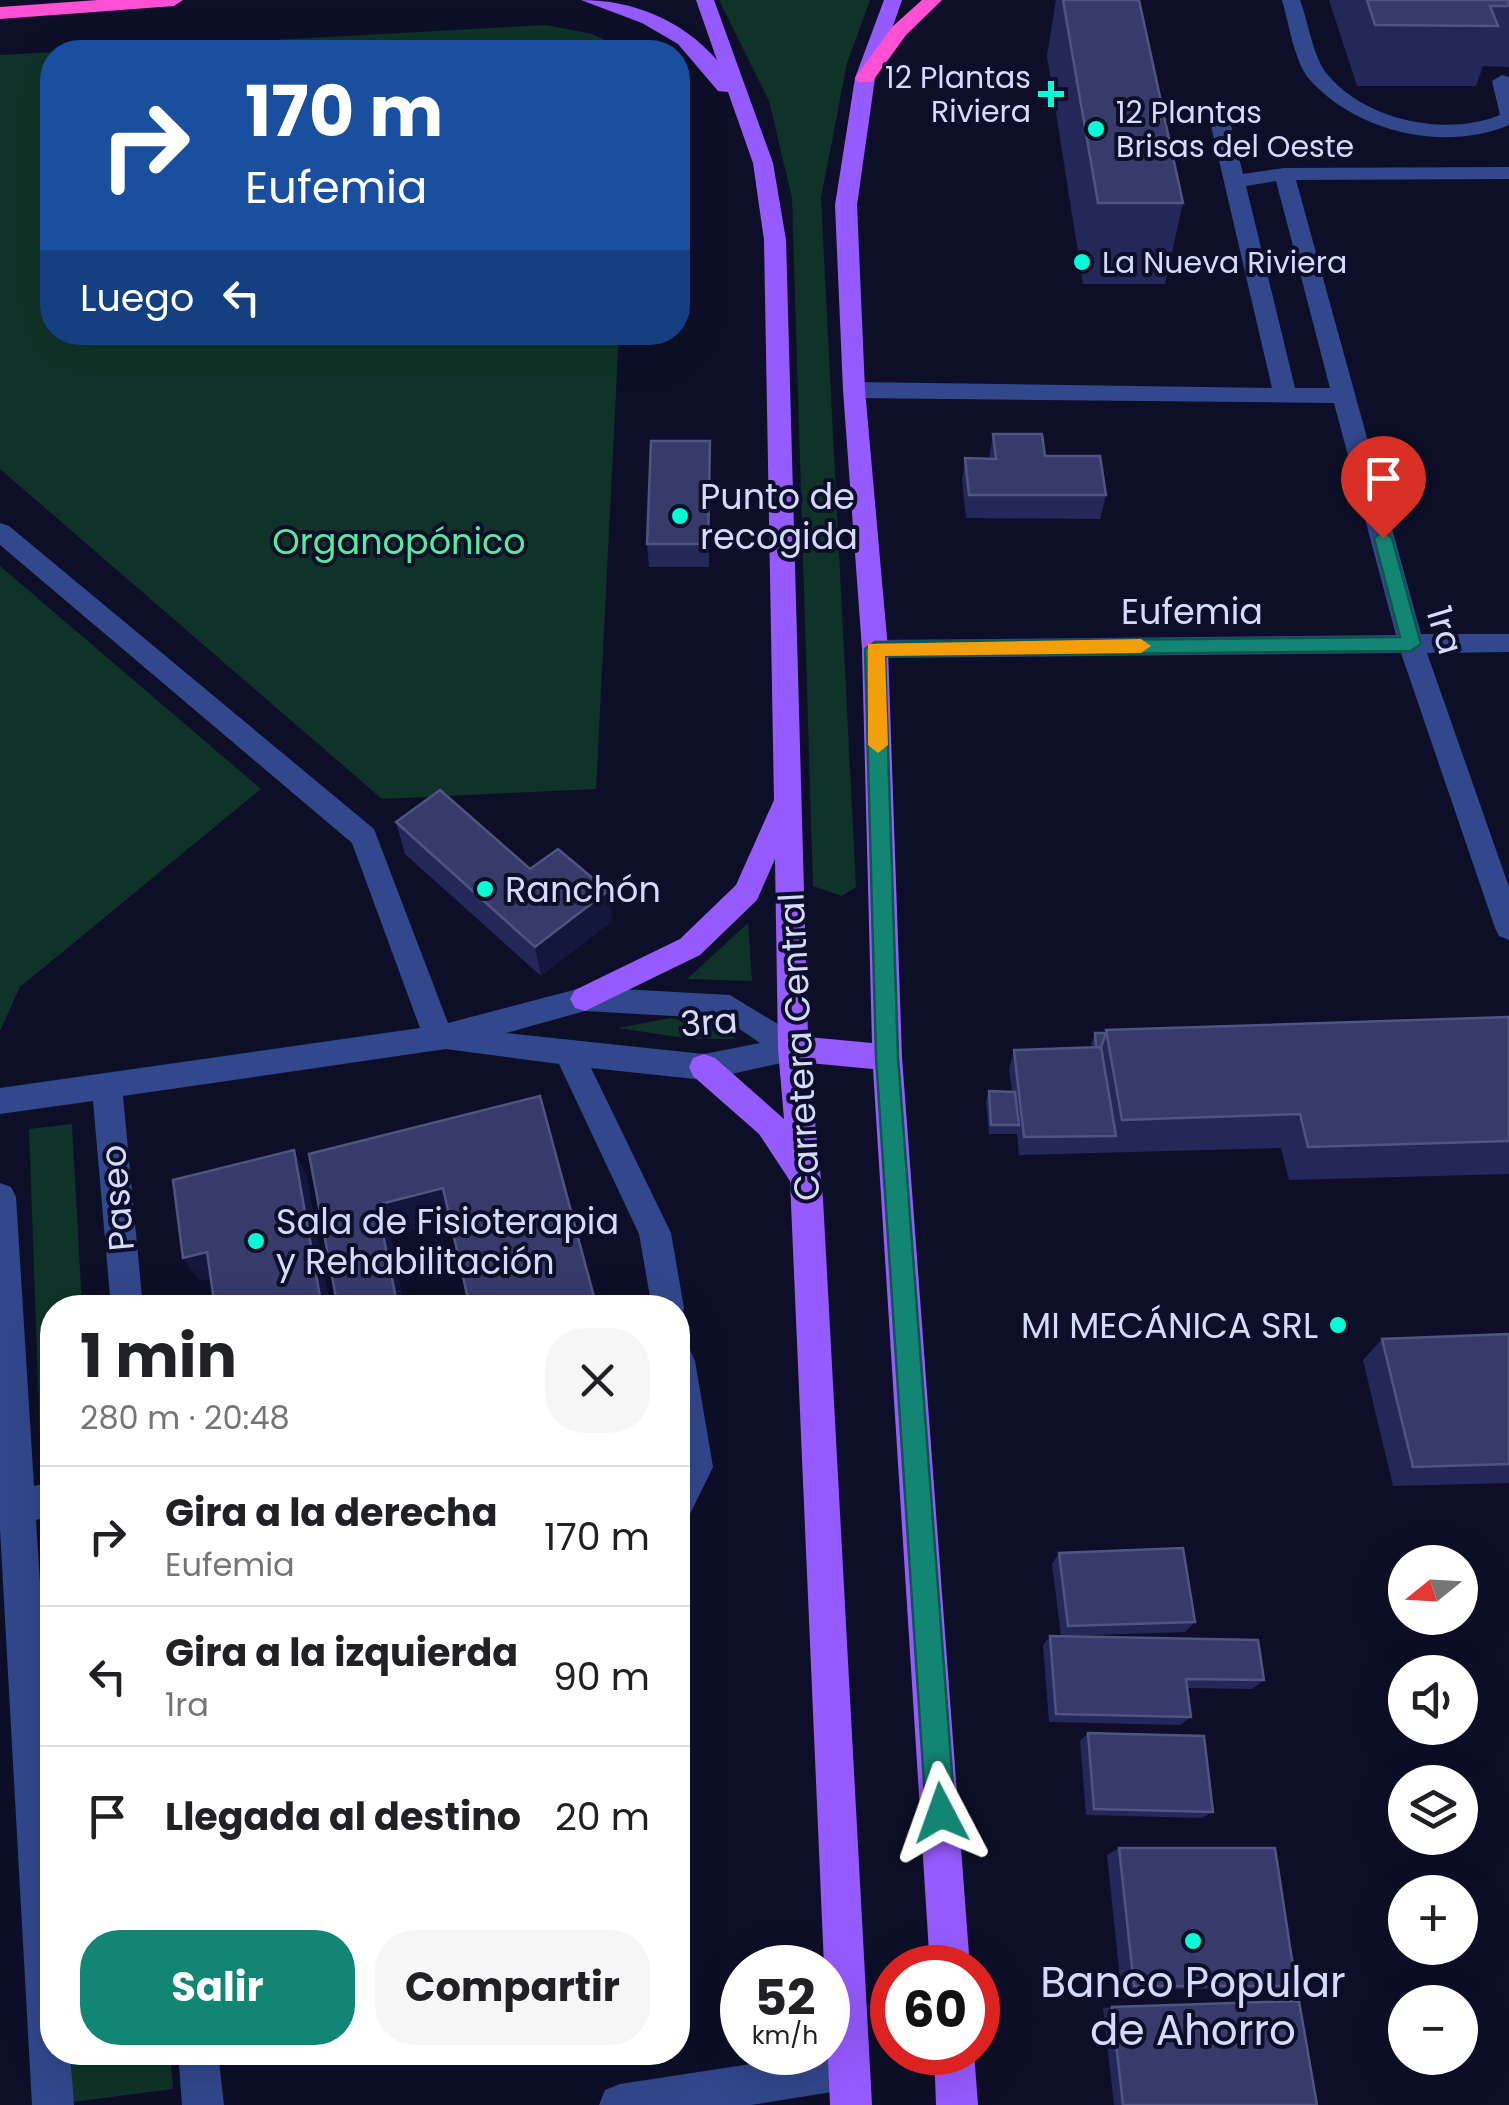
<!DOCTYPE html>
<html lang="es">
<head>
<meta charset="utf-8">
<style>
  body { margin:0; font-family:Poppins,sans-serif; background:#f6f6f6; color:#202124; height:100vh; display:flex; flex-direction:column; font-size:38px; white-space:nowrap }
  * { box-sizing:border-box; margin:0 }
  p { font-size:32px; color:#757577 }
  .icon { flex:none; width:55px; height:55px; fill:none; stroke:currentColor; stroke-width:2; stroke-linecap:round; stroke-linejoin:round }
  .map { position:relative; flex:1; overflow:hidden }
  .side { position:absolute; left:40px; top:1295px; width:650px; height:770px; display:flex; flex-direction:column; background:#fff; border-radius:40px; box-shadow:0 10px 40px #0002 }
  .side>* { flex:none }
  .hud { position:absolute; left:40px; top:40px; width:650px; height:305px; border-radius:40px; box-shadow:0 10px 40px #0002; background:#1a4fa0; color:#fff; overflow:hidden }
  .needle { width:65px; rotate:252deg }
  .fabs { position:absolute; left:1388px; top:1545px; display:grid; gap:20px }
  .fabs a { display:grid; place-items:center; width:90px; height:90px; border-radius:50%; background:#fff; box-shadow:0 10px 40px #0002; font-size:50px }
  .speed { position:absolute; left:720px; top:1945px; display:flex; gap:20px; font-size:50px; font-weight:700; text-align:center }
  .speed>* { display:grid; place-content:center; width:130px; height:130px; border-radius:50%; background:#fff; box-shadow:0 10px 40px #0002; line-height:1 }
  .speed small { font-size:25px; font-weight:400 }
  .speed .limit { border:15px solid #d22; background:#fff; color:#111 }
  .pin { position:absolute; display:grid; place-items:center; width:85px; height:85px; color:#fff; margin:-102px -42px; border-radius:50% 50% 50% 0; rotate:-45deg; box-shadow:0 0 10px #0007 }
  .pin .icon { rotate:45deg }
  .me { position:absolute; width:110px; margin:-55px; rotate:356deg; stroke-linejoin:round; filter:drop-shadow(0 0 8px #0008) }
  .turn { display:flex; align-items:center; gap:35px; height:210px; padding:0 40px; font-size:45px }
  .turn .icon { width:130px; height:130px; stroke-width:2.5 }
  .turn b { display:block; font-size:70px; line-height:85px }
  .then { display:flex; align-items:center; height:95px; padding:0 40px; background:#0003; gap:20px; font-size:38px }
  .round { display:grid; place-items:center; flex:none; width:105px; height:105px; border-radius:40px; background:#f6f6f6 }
  .head { display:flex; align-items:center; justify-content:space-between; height:170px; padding:0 40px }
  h1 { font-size:60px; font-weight:700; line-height:75px }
  .cta { display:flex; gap:20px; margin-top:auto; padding:20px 40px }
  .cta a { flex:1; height:115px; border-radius:40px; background:#128573; color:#fff; font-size:40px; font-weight:700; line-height:115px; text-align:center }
  .cta a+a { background:#f6f6f6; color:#202124 }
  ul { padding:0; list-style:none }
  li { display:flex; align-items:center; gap:30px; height:140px; padding:0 40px; border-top:2px solid #e0e0e0 }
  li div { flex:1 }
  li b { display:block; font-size:38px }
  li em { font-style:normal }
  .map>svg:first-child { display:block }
  .green { fill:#0f3328 }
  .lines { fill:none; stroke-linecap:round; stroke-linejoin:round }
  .minor { fill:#32478c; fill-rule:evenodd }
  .major { fill:#965bff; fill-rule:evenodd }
  .highway { fill:#ff4fd3; fill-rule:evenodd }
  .wall { fill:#242858 }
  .shaded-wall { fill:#13163d }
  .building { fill:#373b6a; stroke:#505481; stroke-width:2.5 }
  .route { fill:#128573; stroke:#0c564b; stroke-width:2.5 }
  .slow { fill:#f59e0b }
  .poi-dot { fill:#00ffd4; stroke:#0d0f28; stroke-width:4 }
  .labels { text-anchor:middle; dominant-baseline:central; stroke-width:8; stroke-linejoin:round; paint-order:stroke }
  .far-poi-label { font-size:30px; fill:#d4dbff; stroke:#0d0f28; text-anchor:start }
  .poi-label { font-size:35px; fill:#d4dbff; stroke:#0d0f28; text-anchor:start }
  .park-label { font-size:35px; fill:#52ed9d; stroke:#0d0f28 }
  .street-label { font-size:35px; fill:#d4dbff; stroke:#0d0f28 }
  .near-poi-label { font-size:42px; fill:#d4dbff; stroke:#0d0f28 }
</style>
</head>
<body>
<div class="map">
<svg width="1509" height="2105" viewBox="0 0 1509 2105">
  <rect width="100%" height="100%" fill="#0d0f28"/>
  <path class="green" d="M719,0h151l-23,63 -26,135 35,689 -14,9 -29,-10 -21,-688 -23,-97z
    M546,25l46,9 39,18h-579v280l567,1 -23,456 -214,10 -382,-330v-414z
    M0,566l261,223 -241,198 -20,44z
    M748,923l4,58 -65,-2z
    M670,1018l58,10 8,11h-45l-73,-11z
    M72,1124l10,183 -30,1v156l-11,2 -12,-337z
    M71,2053h99l3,36 -101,13z"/>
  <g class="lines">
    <path class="minor" d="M1282,0h18c8,21 13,57 27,74 39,47 119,63 173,41l-8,-34 10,-6 7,2v48c-64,27 -151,8 -199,-45 -16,-18 -21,-57 -28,-80z
      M1218,107l10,6 15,61 41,-6 225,-1v12l-213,1 125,454h88v18l-82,1 82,234v53l-10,-4 -4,-8 -94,-275 -526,5 -13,-9 13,-9 521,-5 -62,-232 -480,-5 -11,-8 11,-8 418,6 -64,-275zM1276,181l54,207h-35l-49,-202z
      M0,523l9,3 365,303 74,194 137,-36 145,8 74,45 4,9 -4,9 -100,22 -113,-12 80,165 13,75 -4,11 -2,-11h-26l-13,-74 -80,-170 -113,-15 -323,47 20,212h-32l-18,-207 -93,13v-26l420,-60 -68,-185 -352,-298zM585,1011l140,8 35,24 -56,11 -198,-21z
      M0,1183l11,4 5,10 18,289 18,-4v34l-16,4 16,254v278h18l4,53h-42l-32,-576z
      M678,1345l12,5 5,11 18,106 -23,47 -12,5z
      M850,2049l14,6 6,14 -6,14 -14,6 -99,16h-152l6,-15 15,-6z
      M178,2052h40l6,53h-42z"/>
    <path class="major" d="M581,0c52,0 101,20 136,60l-21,-60h18l59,163 13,77 22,797 64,6 -10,-394 -19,-259 -8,-185 20,-127 29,-78h18l-27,78 -18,127 8,185 23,259 14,408 68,911h-40l-57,-899 -64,-6 14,136 49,906h-42l-40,-924 -31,-47 -66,-58 -4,-9 4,-9 11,-4 11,4 69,61 -6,-70 -3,-190 -18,41 -57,55 -115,56 -10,-3 -5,-9 5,-9 105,-51 56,-54 38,-85 -10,-560 -11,-77 -25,-71 -10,-1 -40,-47 -36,-21z
      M934,2052h40l4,53h-42z"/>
    <path class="highway" d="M98,0h85l-9,6 -174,13v-12z
      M922,0h20l-36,35 -34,47h-14l-3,-4 37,-51z"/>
  </g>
  <path class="wall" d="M1056,0h83l44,203 -18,81h-82l-36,-228z
    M1329,0h180v67l-26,-1 -7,20h-119z
    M993,434l52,22 61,39 -6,24 -134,-1 -4,-36 3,-24 24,1z
    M710,465l-1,102h-60l-2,-23z
    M396,822l134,47 82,52 -71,55 -136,-122z
    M1509,1017v157l-220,6 -8,-32 -262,7 -2,-21h-28l-3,-33 3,-10 23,1 -3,-23 5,-19 78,-3 -1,-4 4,-10h11v-3z
    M1509,1334v149l-116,3 -30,-126 19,-21z
    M1059,1553l136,69 -10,10 -119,4 198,44 -12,9 -65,-1 4,29 -11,8 -131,-3 -6,-77 7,-9h11l-9,-72z
    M1088,1733l125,79 -11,6 -116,-3 -6,-74z
    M1119,1848l177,138 -19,3h-156l-14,-134z
    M1112,2007l205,98h-203l-11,-97z"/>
  <path class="shaded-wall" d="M608,891l4,30 -71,55 -6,-29z
    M294,1150l13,26 24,132h-9z
    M443,1188l11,32 -63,17 14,71h-7l-21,-103z
    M207,1252l16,24 -23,5 -17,-23z"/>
  <path class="building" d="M1063,0h76l44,203h-85z
    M1367,0h142v6h-19l8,20 -123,-1z
    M993,434h49l3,22h55l6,39h-137l-4,-37 31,1z
    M651,441h59l-2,103h-61z
    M440,790l90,79 28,-20 50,42 -73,56 -139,-125z
    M1509,1017v124l-201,6 -8,-33 -178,6 -16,-90z
    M1095,1033h11l-5,14h-5z
    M1101,1047l15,89 -92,1 -10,-87z
    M989,1091l26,1 4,33h-28z
    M540,1096l57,212h-127l-27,-120 -66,17 21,103h-60l-29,-154z
    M294,1150l28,158h-107l-8,-56 -24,6 -10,-78z
    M1509,1334v130l-96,3 -31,-128z
    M1183,1548l12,74 -127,4 -9,-73z
    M1050,1636l208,4 6,40 -78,-1 5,38 -135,-3z
    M1088,1733l116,3 9,76 -119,-3z
    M1119,1848h156l21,138h-162z
    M1299,2001l18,104h-194l-11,-98z"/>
  <path class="route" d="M1383,531l9,7 29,106 -10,7 -526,5 13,401 57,756 -4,10 -10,5 -10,-5 -5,-10 -50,-756 -11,-408 10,-7 525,-5 -26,-99z"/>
  <path class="slow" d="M1141,639l10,7 -10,7 -256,3 3,89 -10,8 -10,-8v-101z"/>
  <g class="poi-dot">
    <path d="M1046 79h10v10h10v10h-10v10h-10v-10h-10v-10h10z"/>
    <circle cx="1096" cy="129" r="10"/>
    <circle cx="1082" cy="262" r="10"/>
    <circle cx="680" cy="516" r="10"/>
    <circle cx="485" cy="889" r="10"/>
    <circle cx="256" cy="1241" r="10"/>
    <circle cx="1338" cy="1325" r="10"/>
    <circle cx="1193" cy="1941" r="10"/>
  </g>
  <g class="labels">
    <g class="far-poi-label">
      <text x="1031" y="77" text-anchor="end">12 Plantas<tspan x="1031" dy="34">Riviera</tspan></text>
      <text x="1116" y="112">12 Plantas<tspan x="1116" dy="34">Brisas del Oeste</tspan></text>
      <text x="1102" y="262">La Nueva Riviera</text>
    </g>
    <g class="poi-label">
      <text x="700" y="496">Punto de<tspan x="700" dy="40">recogida</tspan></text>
      <text x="505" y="889">Ranchón</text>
      <text x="276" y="1221">Sala de Fisioterapia<tspan x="276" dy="40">y Rehabilitación</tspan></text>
      <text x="1318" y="1325" text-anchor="end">MI MECÁNICA SRL</text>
    </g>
    <g class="park-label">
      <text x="399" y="541">Organopónico</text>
    </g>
    <g class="street-label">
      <text x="1192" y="611">Eufemia</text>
      <text transform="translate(1445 630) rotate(73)">1ra</text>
      <text transform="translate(709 1022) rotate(-4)">3ra</text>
      <text transform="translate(799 1047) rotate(-93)">Carretera Central</text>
      <text transform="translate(117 1198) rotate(-95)">Paseo</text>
    </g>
    <g class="near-poi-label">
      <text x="1193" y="1982">Banco Popular<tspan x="1193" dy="48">de Ahorro</tspan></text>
    </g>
  </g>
</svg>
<div class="fabs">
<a><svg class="needle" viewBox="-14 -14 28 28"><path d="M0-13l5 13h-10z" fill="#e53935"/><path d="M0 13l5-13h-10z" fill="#757577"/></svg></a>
<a><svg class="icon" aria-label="sound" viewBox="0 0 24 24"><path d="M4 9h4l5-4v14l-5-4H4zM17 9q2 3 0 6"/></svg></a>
<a><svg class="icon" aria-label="layers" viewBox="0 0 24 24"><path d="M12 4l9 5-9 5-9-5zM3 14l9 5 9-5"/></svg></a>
<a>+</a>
<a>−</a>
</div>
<div class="speed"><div>52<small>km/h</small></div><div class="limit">60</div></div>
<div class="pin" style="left:1383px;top:538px;background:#d93025"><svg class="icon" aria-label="arrive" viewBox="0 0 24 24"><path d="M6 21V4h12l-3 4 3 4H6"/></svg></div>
<svg class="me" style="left:941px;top:1813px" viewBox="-20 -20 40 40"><path d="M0-17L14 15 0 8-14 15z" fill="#128573" stroke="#fff" stroke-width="4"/></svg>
<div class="hud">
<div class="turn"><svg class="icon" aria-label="right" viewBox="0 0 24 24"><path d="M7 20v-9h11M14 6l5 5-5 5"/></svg><div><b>170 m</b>Eufemia</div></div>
<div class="then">Luego<svg class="icon" aria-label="left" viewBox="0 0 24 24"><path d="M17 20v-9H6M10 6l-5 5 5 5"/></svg></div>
</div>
<section class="side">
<div class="head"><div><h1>1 min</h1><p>280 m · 20:48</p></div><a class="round"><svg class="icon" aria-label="close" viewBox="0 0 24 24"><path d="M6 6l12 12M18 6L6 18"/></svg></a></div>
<ul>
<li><svg class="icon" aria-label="right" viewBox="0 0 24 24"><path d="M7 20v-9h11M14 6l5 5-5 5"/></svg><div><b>Gira a la derecha</b><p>Eufemia</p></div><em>170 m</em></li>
<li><svg class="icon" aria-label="left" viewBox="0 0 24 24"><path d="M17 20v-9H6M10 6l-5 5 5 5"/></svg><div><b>Gira a la izquierda</b><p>1ra</p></div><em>90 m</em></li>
<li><svg class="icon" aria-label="arrive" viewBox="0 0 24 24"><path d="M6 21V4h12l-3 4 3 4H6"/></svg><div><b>Llegada al destino</b></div><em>20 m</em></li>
</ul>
<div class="cta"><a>Salir</a><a>Compartir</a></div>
</section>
</div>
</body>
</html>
